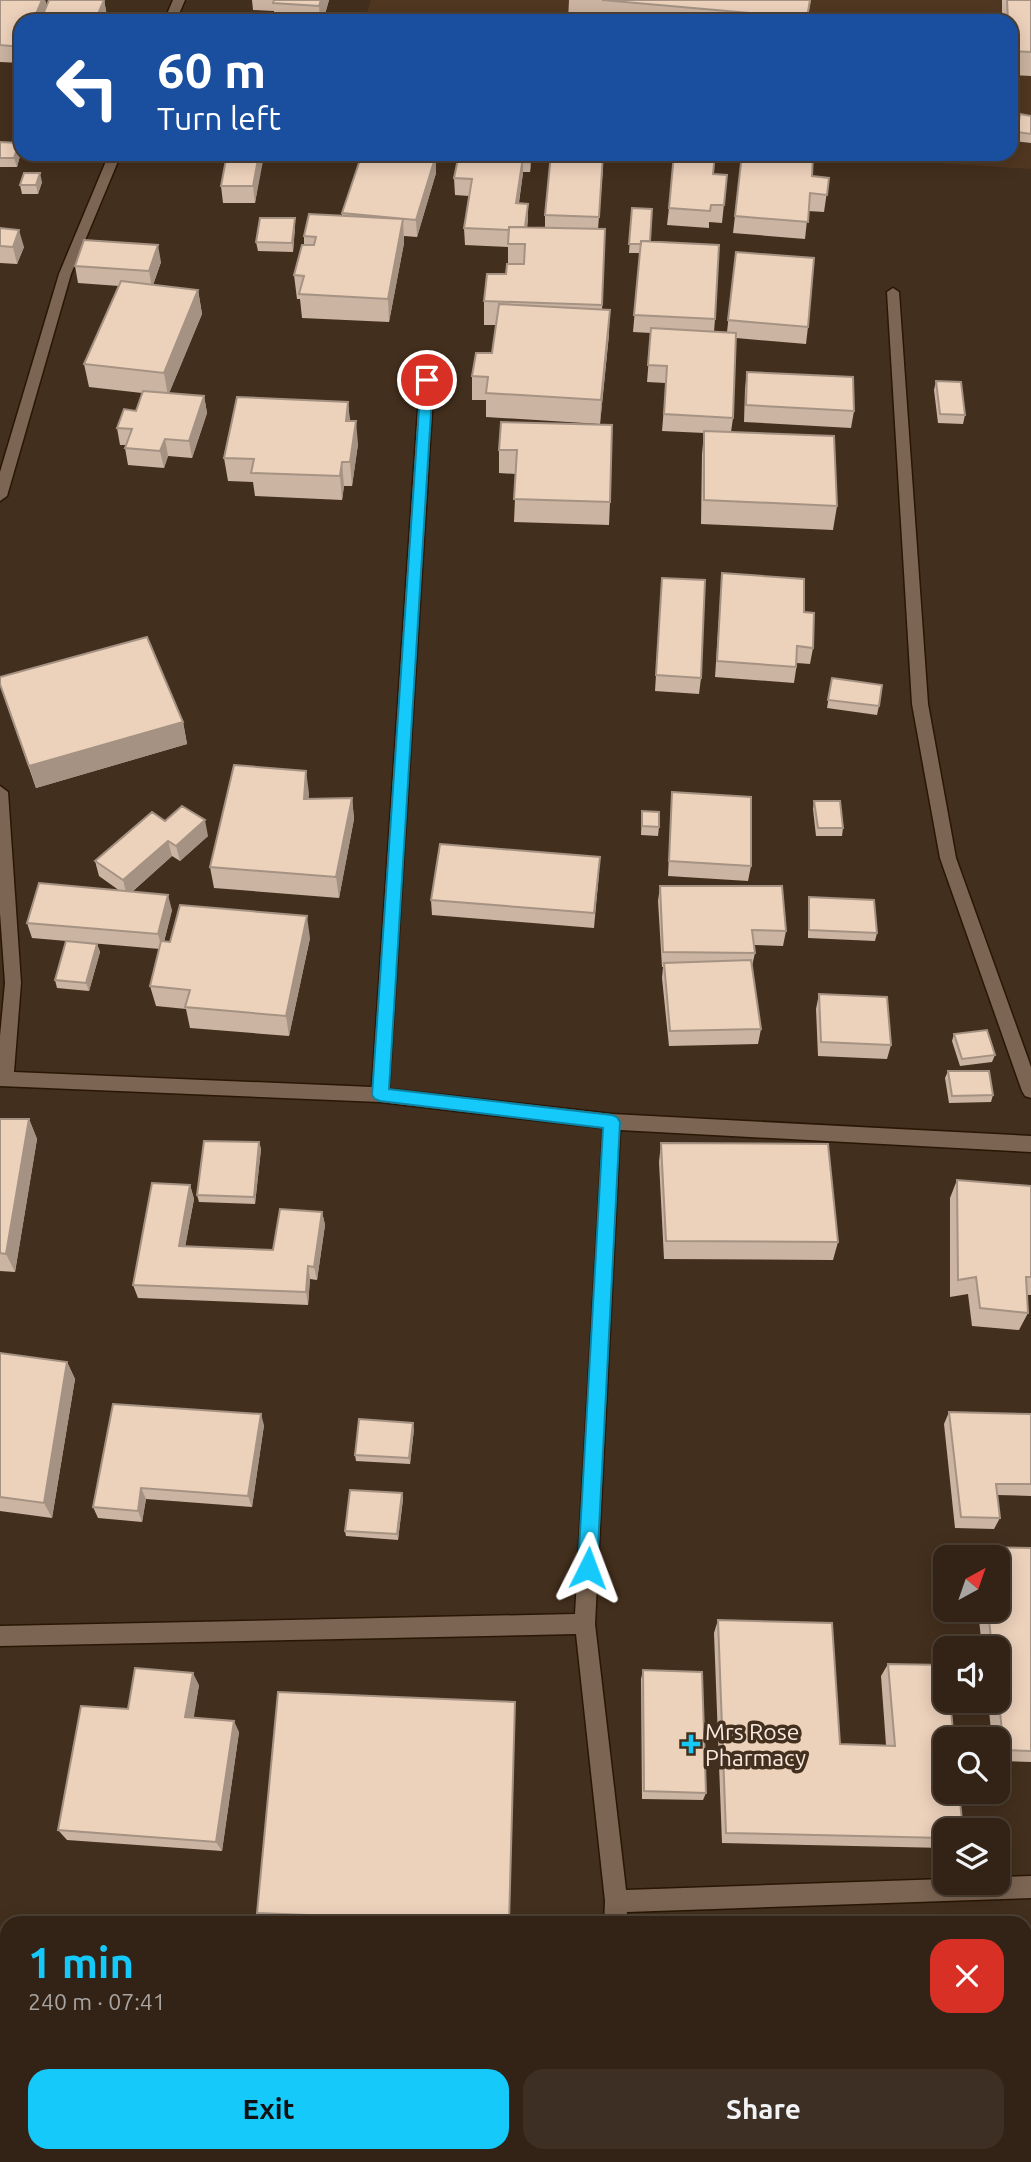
<!DOCTYPE html>
<html lang="en">
<head>
<meta charset="utf-8">
<style>
  body { margin:0; font-family:Ubuntu,sans-serif; background:#3d2f23; color:#f1f3f6; height:100vh; display:flex; flex-direction:column; font-size:26px; white-space:nowrap }
  * { box-sizing:border-box; margin:0 }
  p { font-size:23px; color:#a8a4a1 }
  .icon { flex:none; width:38px; height:38px; fill:none; stroke:currentColor; stroke-width:2; stroke-linecap:round; stroke-linejoin:round }
  .map { position:relative; flex:1; overflow:hidden }
  .drawer { position:absolute; left:0px; top:1916px; width:1032px; height:247px; display:flex; flex-direction:column; background:#322316; border-radius:21px 21px 0 0; box-shadow:0 4px 18px #0003,0 0 0 2px #4d4035 }
  .drawer>* { flex:none }
  .top-card { position:absolute; left:14px; top:14px; width:1004px; height:147px; border-radius:21px; box-shadow:0 4px 18px #0003,0 0 0 2px #4d4035; background:#1a4fa0; color:#fff; overflow:hidden }
  .needle { width:46px; rotate:40deg }
  .fabs { position:absolute; left:933px; top:1545px; display:grid; gap:14px }
  .fabs a { display:grid; place-items:center; width:77px; height:77px; border-radius:14px; background:#322316; box-shadow:0 4px 18px #0003,0 0 0 2px #4d4035; font-size:35px }
  .pin { position:absolute; display:grid; place-items:center; width:60px; height:60px; color:#fff; margin:-30px; border:4px solid #fff; border-radius:50%; box-shadow:0 2px 7px #0007 }
  .me { position:absolute; width:77px; margin:-38px; rotate:3deg; stroke-linejoin:round; filter:drop-shadow(0 0 5px #0008) }
  .turn { display:flex; align-items:center; gap:24px; height:147px; padding:0 28px; font-size:32px }
  .turn .icon { width:91px; height:91px; stroke-width:2.5 }
  .turn b { display:block; font-size:49px; line-height:60px }
  .round { display:grid; place-items:center; flex:none; width:74px; height:74px; border-radius:21px; background:#3d2f23 }
  .head { display:flex; align-items:center; justify-content:space-between; height:119px; padding:0 28px }
  h1 { font-size:42px; font-weight:700; line-height:52px; color:#15cafb }
  .button { display:flex; gap:14px; margin-top:auto; padding:14px 28px }
  .button a { flex:1; height:80px; border-radius:21px; background:#15cafb; color:#111; font-size:28px; font-weight:700; line-height:80px; text-align:center }
  .button a+a { background:#3d2f23; color:#f1f3f6 }
  .map>svg:first-child { display:block }
  .built { fill:#503721 }
  .lines { fill:none; stroke-linecap:round; stroke-linejoin:round }
  .minor-casing { stroke:#291605; stroke-width:3 }
  .minor { fill:#7c6552; fill-rule:evenodd }
  .wall { fill:#cbb4a1 }
  .shaded-wall { fill:#a59283 }
  .building { fill:#ecd1bb; stroke:#a59283; stroke-width:2 }
  .route { fill:#15cafb; stroke:#0e83a3; stroke-width:2 }
  .poi-dot { fill:#15cafb; stroke:#432f1d; stroke-width:2.5 }
  .labels { text-anchor:middle; dominant-baseline:central; stroke-width:7; stroke-linejoin:round; paint-order:stroke }
  .near-poi-label { font-size:23px; fill:#f7e9df; stroke:#432f1d; text-anchor:start }
</style>
</head>
<body>
<div class="map">
<svg width="1031" height="2162" viewBox="0 0 1031 2162">
  <rect width="100%" height="100%" fill="#432f1d"/>
  <path class="built" d="M371,0h660v169l-230,-15h211v-133h-648z"/>
  <g class="lines">
    <g class="minor-casing">
      <path id="minor" d="M173,0h12l-9,21h-12z
        M109,154h12l-50,120 -64,222 -7,5v-29l59,-198z
        M893,288l6,4 29,412 28,154 75,209v31l-6,-2 -3,-5 -82,-233 -28,-154 -25,-412z
        M427,376l7,4 -45,709 223,25 419,22v16l-411,-22 -25,494 31,266 319,-11v4h53v-6l33,-1v22l-404,14 -1,11h-22l1,-22 -29,-267 -576,12v-20l575,-12 28,-486 -223,-26 -380,-16v-50l5,-53 -5,-70v-127l8,6 13,191 -7,89 358,15 48,-707z
        M594,2156h24v6h-24z"/>
    </g>
    <use href="#minor" class="minor"/>
  </g>
  <path class="wall" d="M0,0h45l2,6 2,-6h55l3,16 -2,5h-84v42l-21,-1z
    M252,0h77l-6,21h-48l-1,-10 -21,-1z
    M569,0h242l-4,21h-239z
    M1002,0h29v76l-19,-1v-54h-10z
    M1020,114l11,2v27l-16,-2z
    M0,142l19,1 2,9 -4,15h-17z
    M227,154h36l-8,49h-32l-2,-17z
    M459,154h73l-2,18h-7l-4,31 9,1 -1,23 18,1v-13l58,-47 -5,61h7l-3,81 7,24 -9,90 -114,-7v-17h-14v-24l20,-23 4,-28h-12v-24l22,-27 2,-10v-17l-43,-2 -1,-17 5,-32 -14,-1 -1,-17z
    M436,155v18l-19,64 -13,-1v7l-15,79 -87,-4 -2,-19h-3l-3,-24 10,-30v-9l38,-20v-3z
    M713,174l14,1 -5,48 -13,-1v6l-42,-3 2,-17z
    M812,176l17,2 -5,34 -16,-1 -3,28 -72,-6 2,-17z
    M42,182l-4,12h-16l-2,-9z
    M632,208l18,33 65,78 -1,13h13l9,-80 72,75 -2,17 -70,-6 -3,80 -2,14 106,74 -4,24 -132,-6 1,-70 2,-21 -42,-2 4,-48 -19,-1 4,-49 -18,-1 7,-79h-11z
    M295,218v9l-2,25 -35,-1 -2,-9z
    M0,228l24,19 -7,17 -17,-1z
    M161,262l-8,23 45,5 4,24 -33,79 35,3 3,17 -15,45 -24,-2 -4,12 -36,-3 -3,-17 1,-3h-6l-3,-17 19,-17 6,-18 -53,-6 -5,-23 35,-78 -41,-3 -3,-17z
    M747,372l107,39 -3,17 -107,-6 1,-33z
    M936,381l29,34 -2,9 -25,-1 -4,-33z
    M348,402l2,19 8,23 -6,42h-8l-2,14 -87,-4 -2,-14 -25,-1 -4,-23z
    M501,422l109,80 -1,23 -95,-3 2,-48 -17,-1v-23z
    M722,573l82,39 9,36 -3,16 -13,-1 -3,20 -79,-6z
    M662,578l39,100 -2,16 -44,-3z
    M832,678l47,28 -2,9 -50,-7z
    M0,685l183,37 4,22 -151,44z
    M672,792l79,74 -3,15 -80,-5z
    M309,793l-1,6 44,-1 2,21 -15,79 -125,-10 -4,-21z
    M814,801l29,27 -1,8h-26l-3,-27z
    M642,811l17,16 -1,9 -17,-1z
    M165,821l43,15 -28,25 -8,-5 -40,36 40,18 -8,32 146,-4 -21,98 -99,-8 -4,-19 -30,-3 -6,-20 10,-37 -128,-11 -5,-15 93,-32 -21,-15 -4,-15z
    M599,873l-5,55 -162,-13 -1,-15z
    M660,886l126,45 -3,15 -29,-1 1,8 -3,13 9,63 -3,15 -89,2 -7,-68 1,-11h-1l-4,-66z
    M809,897l68,36 -2,8 -67,-3v-33z
    M97,944l3,8 -11,39 -32,-3 -2,-8z
    M819,994l72,51 -4,14 -69,-3 -2,-47z
    M954,1034l41,21 -3,7 -32,4 -8,-25z
    M948,1071l45,24 -2,7 -42,1 -4,-25z
    M0,1119h29l8,20 -22,133 -15,-1z
    M259,1142l2,7 -6,55 -56,-2 -2,-7z
    M661,1143l177,99 -5,18 -169,-1 -5,-97z
    M957,1180l74,6v109h-4l1,18 -9,17 -47,-4 -4,-32 -18,3v-99z
    M190,1185l4,14 -9,47 88,4 49,-38 3,13 -8,55 -7,-1 -2,26 -170,-7 -5,-13z
    M0,1353l67,9 8,17 -23,139 -52,-7z
    M949,1412l82,2v82l-34,-1 3,23 -6,11 -39,-1 -11,-104z
    M264,1425l-12,82 -106,-8 -4,23 -44,-4 -5,-11z
    M414,1429l-4,35 -54,-3 -1,-6z
    M402,1493l1,6 -5,41 -52,-4 -1,-5z
    M981,1547l50,1v214l-33,-1v-21h-6l-4,-39h10v-53h-16l-4,-38h20v-52h-23z
    M718,1620l122,124 46,1 -5,-69 7,-12 57,166v18l-223,-5 -8,-210z
    M643,1670l63,123 -3,7 -61,-1 -1,-120z
    M199,1685l-6,33 46,14 -17,119 -155,-11 -9,-10 70,-121z
    M515,1702l-6,221h-192l-55,-2 -5,-8z"/>
  <path class="shaded-wall" d="M42,0h3l3,12 -4,9h-11z
    M104,0l3,16 -2,5h-10z
    M321,0h8l-6,21h-3l-1,-15z
    M19,143l2,9 -4,15 -3,-9z
    M259,154h4l1,2 -9,47 -2,-17z
    M530,154h2l-2,18z
    M436,155v18l-19,64 -1,-17z
    M523,157v17l-7,46v-17z
    M40,173l2,9 -4,12 -2,-9z
    M528,204v17l-3,27v-17z
    M295,218v9l-2,25 -1,-9z
    M403,219l1,24 -15,79 -1,-23z
    M19,230l5,17 -7,17 -4,-17z
    M158,245l3,17 -9,26 -3,-17z
    M198,290l4,24 -34,82 -4,-23z
    M610,310l-1,24 -9,90 1,-24z
    M204,396l3,17 -15,45 -3,-17z
    M348,402l2,24 -4,-5z
    M356,421l2,23 -6,42 -2,-24z
    M165,439l3,17 -4,12 -4,-17z
    M342,462l2,24 -2,14 -2,-24z
    M183,722l4,22 -151,44 -7,-22z
    M306,771l3,22 -2,28 -3,-22z
    M352,798l2,21 -15,79 -3,-21z
    M205,820l3,16 -28,25 -4,-15z
    M168,841l4,15 -45,40 -4,-16z
    M168,895l4,15 -10,39 -4,-15z
    M307,916l3,22 -21,98 -3,-20z
    M97,944l3,8 -11,39 -3,-8z
    M29,1119l8,20 -22,133 -9,-18z
    M259,1142l2,7 -6,55 -1,-7z
    M190,1185l4,14 -11,60 -4,-13z
    M322,1212l3,13 -8,55 -3,-13z
    M308,1266l2,13 -2,26 -2,-13z
    M67,1362l8,17 -23,139 -8,-15z
    M261,1414l3,11 -12,82 -4,-11z
    M413,1423l1,6 -4,35 -1,-6z
    M141,1488l5,11 -4,23 -4,-11z
    M402,1493l1,6 -5,41 -1,-6z
    M193,1673l6,12 -7,44 -7,-12z
    M234,1721l5,11 -17,119 -6,-9z
    M212,2156h7v6h-7z"/>
  <path class="building" d="M0,0h42l-9,21h-12v26l-21,-2z
    M49,0h55l-9,21h-55z
    M274,0h47l-2,6 -46,-3z
    M602,0h208l-3,18z
    M1007,0h24v52l-19,-1v-30h-4z
    M1020,114l11,2v18l-14,-2z
    M0,142l19,1 -5,15h-14z
    M227,154h32l-6,32h-32z
    M362,154h58l16,1 -20,65 -74,-7z
    M459,154l64,3 -7,46 12,1 -3,23h-16v3l-45,-2 8,-49 -18,-1z
    M505,154h25v1z
    M551,154h52l-4,63 -54,-2z
    M674,154h41l-2,20 14,1 -3,30h-13l-1,6 -41,-3z
    M742,154h41l30,2 -1,20 17,2 -2,17 -17,-2 -2,29 -73,-6z
    M24,173h16l-4,12h-16z
    M632,208l20,1 -2,32h-9v3h-12z
    M309,214l94,5 -15,80 -89,-5 5,-18 -10,-1 8,-30h12l2,-8 -12,-1z
    M260,218h35l-3,25 -36,-1z
    M509,227l96,2 -3,76 -118,-4 3,-27h19l1,-10h17l1,-20h-17z
    M0,228l19,2 -6,17 -13,-1z
    M84,240l74,5 -9,26 -74,-5z
    M641,241l78,4 -4,74 -81,-4z
    M736,252l78,6 -6,69 -80,-7z
    M121,281l77,9 -34,83 -80,-9z
    M499,304l111,6 -9,90 -115,-7 2,-16 -16,-1 4,-23h16z
    M651,328l85,5 -3,85 -69,-4 3,-48 -19,-1z
    M747,372l106,5 1,34 -108,-6z
    M936,381l25,1 4,33 -25,-1z
    M143,391l61,5 -15,45 -24,-2 -5,12 -35,-3 7,-19 -15,-1 7,-19 12,2z
    M237,397l111,5 -2,19h10l-6,41h-8l-2,14 -89,-3 3,-14 -30,-1z
    M501,422l111,3 -2,77 -96,-3 3,-49h-18z
    M704,431l130,5 3,70 -133,-6z
    M722,573l82,6v33l10,1 -1,35 -16,-2 -1,21 -79,-6z
    M662,578l43,2 -4,98 -45,-3z
    M147,637l36,85 -154,44 -29,-82v-7z
    M832,678l50,7 -3,21 -51,-6z
    M234,765l72,6 -2,28 48,-1 -16,79 -126,-10z
    M672,792l79,5v69l-82,-5z
    M814,801h26l3,27h-25z
    M182,806l23,14 -29,26 -8,-5 -45,39 -28,-19 57,-49 13,9z
    M642,811l17,1v15l-17,-1z
    M440,844l160,13 -6,56 -163,-13z
    M39,883l129,12 -10,39 -131,-11z
    M660,886h122l4,45 -34,-1 3,23 -92,-1z
    M809,897l65,3 3,33 -68,-3z
    M180,905l127,11 -21,100 -101,-9 5,-17 -40,-4 11,-45 9,1z
    M66,941l31,3 -11,39 -31,-3z
    M751,960l10,69 -91,2 -6,-68z
    M819,994l68,3 4,48 -70,-3z
    M987,1030l8,25 -33,4 -8,-25z
    M948,1071h41l4,24 -41,1z
    M0,1119h29l-23,135 -6,-1z
    M204,1141l55,1 -5,55 -57,-2z
    M661,1143l167,1 10,98 -172,-1z
    M957,1180l74,6v91h-5l2,36 -48,-5 -4,-31 -18,3z
    M152,1183l38,2 -11,61 94,4 7,-41 42,3 -8,55 -6,-1 -2,26 -173,-7z
    M0,1353l67,9 -23,141 -44,-6z
    M113,1404l148,10 -13,82 -107,-8 -3,23 -45,-4z
    M949,1412l82,2v70h-35l4,34 -39,-1z
    M359,1419l54,4 -4,35 -54,-3z
    M350,1490l52,3 -5,41 -52,-3z
    M981,1547l50,1v203l-27,-1 -6,-57v-45h-6l-4,-38h10v-52h-16z
    M718,1620l114,3 8,121 55,2 -7,-82 57,1v36h5l4,39h-9v52h14l4,38h-18v8l-219,-5z
    M135,1668l58,5 -8,44 49,4 -18,121 -158,-12 23,-124 47,3z
    M643,1670l59,2 4,121 -62,-2z
    M278,1692l237,10 -6,221 -252,-10z
    M0,2047l7,1v108h205v6h-212z
    M263,2156h162v6h-163z"/>
  <path class="route" d="M427,376l6,4 -44,709 223,26 5,2 3,5 -23,446 -3,7 -6,2 -7,-2 -3,-7 25,-440 -223,-27 -5,-2 -3,-4 49,-715z"/>
  <path class="poi-dot" d="M687.5 1733.5h7v7h7v7h-7v7h-7v-7h-7v-7h7z"/>
  <g class="labels">
    <g class="near-poi-label">
      <text x="705" y="1731">Mrs Rose<tspan x="705" dy="26">Pharmacy</tspan></text>
    </g>
  </g>
</svg>
<div class="fabs">
<a><svg class="needle" viewBox="-14 -14 28 28"><path d="M0-13l5 13h-10z" fill="#e53935"/><path d="M0 13l5-13h-10z" fill="#a8a4a1"/></svg></a>
<a><svg class="icon" aria-label="sound" viewBox="0 0 24 24"><path d="M4 9h4l5-4v14l-5-4H4zM17 9q2 3 0 6"/></svg></a>
<a><svg class="icon" aria-label="search" viewBox="0 0 24 24"><circle cx="10" cy="10" r="6"/><path d="M15 15l6 6"/></svg></a>
<a><svg class="icon" aria-label="layers" viewBox="0 0 24 24"><path d="M12 4l9 5-9 5-9-5zM3 14l9 5 9-5"/></svg></a>
</div>
<div class="pin" style="left:427px;top:380px;background:#d93025"><svg class="icon" aria-label="arrive" viewBox="0 0 24 24"><path d="M6 21V4h12l-3 4 3 4H6"/></svg></div>
<svg class="me" style="left:588px;top:1568px" viewBox="-20 -20 40 40"><path d="M0-17L14 15 0 8-14 15z" fill="#15cafb" stroke="#fff" stroke-width="4"/></svg>
<div class="top-card">
<div class="turn"><svg class="icon" aria-label="left" viewBox="0 0 24 24"><path d="M17 20v-9H6M10 6l-5 5 5 5"/></svg><div><b>60 m</b>Turn left</div></div>
</div>
<section class="drawer">
<div class="head"><div><h1>1 min</h1><p>240 m · 07:41</p></div><a class="round" style="background:#d93025;color:#fff"><svg class="icon" aria-label="close" viewBox="0 0 24 24"><path d="M6 6l12 12M18 6L6 18"/></svg></a></div>
<div class="button"><a>Exit</a><a>Share</a></div>
</section>
</div>
</body>
</html>
